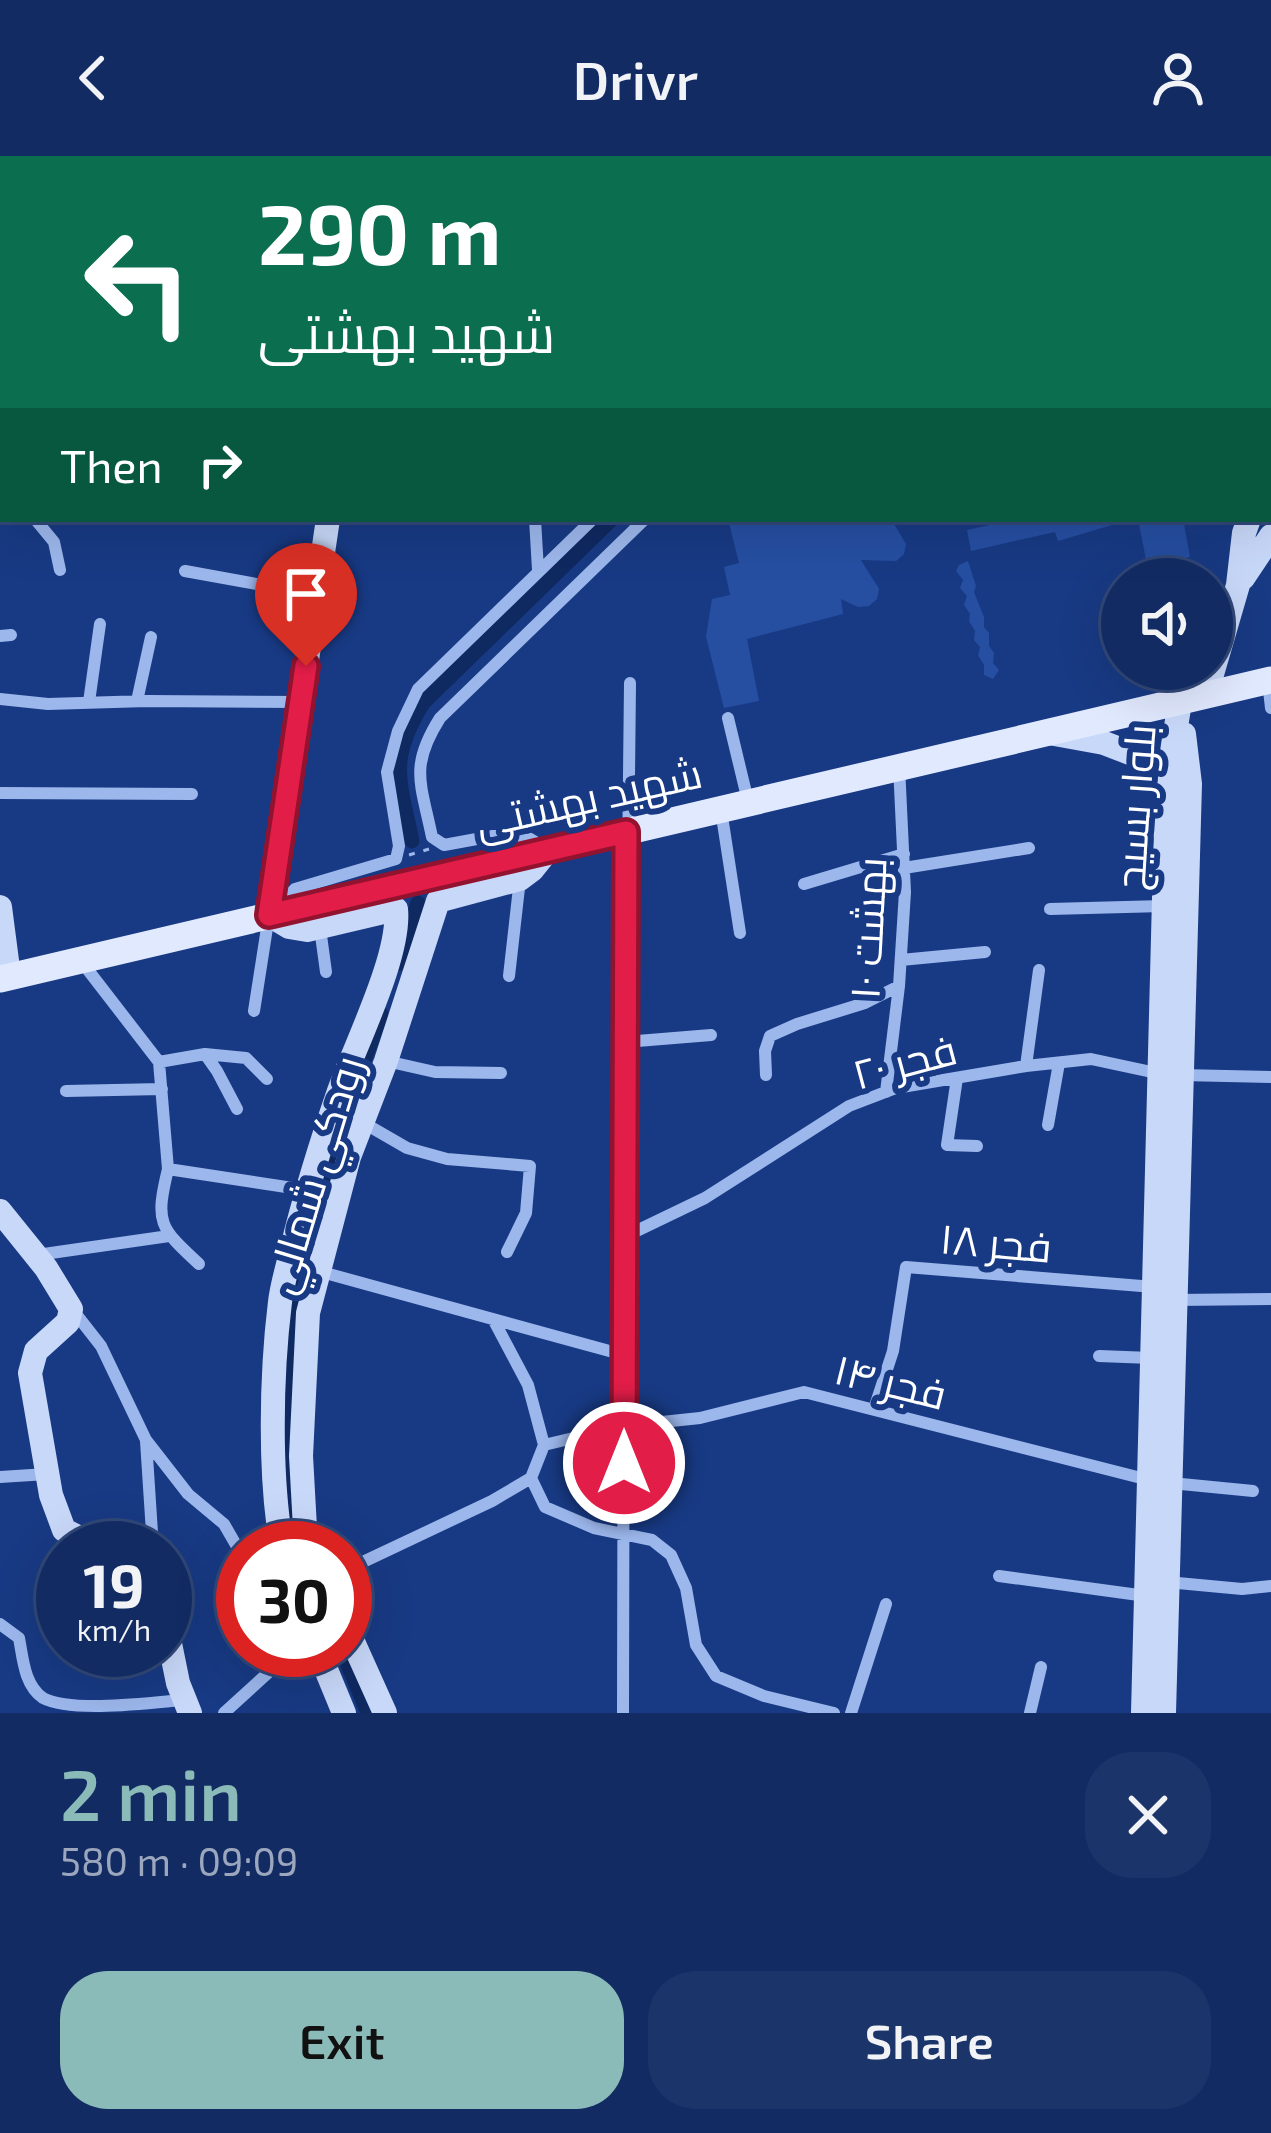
<!DOCTYPE html>
<html lang="en">
<head>
<meta charset="utf-8">
<style>
  body { margin:0; font-family:"Exo 2",Cairo,sans-serif; background:#1b3469; color:#f1f3f6; height:100vh; display:flex; flex-direction:column; font-size:45px; white-space:nowrap }
  * { box-sizing:border-box; margin:0 }
  p { font-size:39px; color:#9ca7be }
  .icon { flex:none; width:66px; height:66px; fill:none; stroke:currentColor; stroke-width:2; stroke-linecap:round; stroke-linejoin:round }
  .map { position:relative; height:1557px; overflow:hidden }
  .details { display:flex; flex-direction:column; background:#122c63; flex:1 }
  .details>* { flex:none }
  .top-card { position:absolute; left:0px; top:0px; width:1272px; height:366px; box-shadow:0 12px 48px #0002,0 0 0 3px #314878; background:#0b6e4f; color:#fff; overflow:hidden }
  .buttons { position:absolute; left:1101px; top:402px; display:grid; gap:24px }
  .buttons a { display:grid; place-items:center; width:132px; height:132px; border-radius:50%; background:#122c63; box-shadow:0 12px 48px #0002,0 0 0 3px #314878; font-size:60px }
  .speed { position:absolute; left:36px; top:1365px; display:flex; gap:24px; font-size:60px; font-weight:700; text-align:center }
  .speed>* { display:grid; place-content:center; width:156px; height:156px; border-radius:50%; background:#122c63; box-shadow:0 12px 48px #0002,0 0 0 3px #314878; line-height:1 }
  .speed small { font-size:30px; font-weight:400 }
  .speed .limit { border:18px solid #d22; background:#fff; color:#111 }
  .pin { position:absolute; display:grid; place-items:center; width:102px; height:102px; color:#fff; margin:-123px -51px; border-radius:50% 50% 50% 0; rotate:-45deg; box-shadow:0 0 12px #0007 }
  .pin .icon { rotate:45deg }
  .me { position:absolute; width:132px; margin:-66px; rotate:0deg; stroke-linejoin:round; filter:drop-shadow(0 0 9px #0008) }
  .turn { display:flex; align-items:center; gap:42px; height:252px; padding:0 60px; font-size:54px }
  .turn .icon { width:156px; height:156px; stroke-width:2.5 }
  .turn b { display:block; font-size:84px; line-height:102px }
  .then { display:flex; align-items:center; height:114px; padding:0 60px; background:#0003; gap:24px; font-size:45px }
  .round { display:grid; place-items:center; flex:none; width:126px; height:126px; border-radius:48px; background:#1b3469 }
  .summary { display:flex; align-items:center; justify-content:space-between; height:204px; padding:0 60px }
  h1 { font-size:72px; font-weight:600; line-height:90px; color:#8bbbb9 }
  .button { display:flex; gap:24px; margin-top:auto; padding:24px 60px }
  .button a { flex:1; height:138px; border-radius:48px; background:#8bbbb9; color:#111; font-size:48px; font-weight:600; line-height:138px; text-align:center }
  .button a+a { background:#1b3469; color:#f1f3f6 }
  header { display:flex; justify-content:space-between; align-items:center; height:156px; padding:0 60px; background:#122c63; font-size:54px; font-weight:600 }
  .map>svg:first-child { display:block }
  .lines { fill:none; stroke-linecap:round; stroke-linejoin:round }
  .canal { stroke:#0f2961; stroke-width:15 }
  .building { fill:#264fa2 }
  .path { stroke:#9cb7ec; stroke-width:3; stroke-dasharray:6 9; stroke-linecap:butt }
  .street { stroke:#9cb7ec; stroke-width:12 }
  .secondary { stroke:#c8d8f9; stroke-width:24 }
  .primary { stroke:#e1e9ff; stroke-width:27 }
  .route-casing { stroke:#92132f; stroke-width:30 }
  .route { stroke:#e11d48; stroke-width:21 }
  .labels { text-anchor:middle; dominant-baseline:central; stroke-width:12; stroke-linejoin:round; paint-order:stroke }
  .street-label { font-size:42px; fill:#fff; stroke:#183a84 }
</style>
</head>
<body>
<header><svg class="icon" aria-label="back" viewBox="0 0 24 24"><path d="M15 5l-7 7 7 7"/></svg>Drivr<svg class="icon" aria-label="person" viewBox="0 0 24 24"><circle cx="12" cy="8" r="4"/><path d="M4 21q1-7 8-7t8 7"/></svg></header>
<div class="map">
<svg width="1271" height="1557" viewBox="0 0 1271 1557">
  <rect width="100%" height="100%" fill="#183a84"/>
  <g class="lines">
    <path class="canal" d="M792,3l1,-3
      M412,685c-13,-63 -24,-81 11,-138l189,-184
      M399,807l19,-60
      M296,1371l-9,-68 6,-156 45,-172 43,-117
      M342,1494l26,63"/>
  </g>
  <path class="building" d="M728,363h163l15,25 -2,10 -8,7 -35,-1 18,29 -2,10 -8,7 -11,1 -17,-8 2,15 -96,25 12,62 -35,7 -18,-71 6,-38 18,-4 -6,-28 15,-4z
    M1017,363h105v3l-64,19 -3,-9 -84,19 -4,-21z
    M1138,363h45l7,38 -43,8z
    M968,405l8,25 -2,6 10,25v10l5,6v13l5,7 -1,10 6,7 -6,9 -9,-4v-10l-6,-10 2,-8 -6,-7 1,-9 -6,-10 1,-7 -6,-9 3,-9 -7,-8 3,-8 -7,-9 3,-6z"/>
  <g class="lines">
    <path class="path" d="M409,699l20,-6"/>
    <path class="street" d="M597,0v3
      M71,3l1,-3
      M483,3v-3
      M649,3v-3
      M773,3l1,-3
      M822,3l1,-3
      M0,31h3
      M1269,31h2
      M1269,154h2
      M35,363l19,23 6,28
      M535,363l3,51
      M185,415l132,24
      M0,480l11,-1
      M1268,525l3,27
      M0,543l48,5 99,-3 154,1
      M137,545l14,-64
      M89,546l11,-78
      M728,562l20,83
      M0,637l192,1
      M721,654l19,123
      M542,690l-17,-10h-32l-49,9 -12,-8c-11,-54 -23,-70 8,-119l205,-199
      M904,712l125,-20
      M804,728l100,-30
      M1050,753l113,-3
      M320,772l6,44
      M901,804l84,-8
      M81,805l78,101 9,107 138,21
      M509,820l11,-97
      M254,855l15,-96 26,-26 101,-30 3,-13 -12,-74 11,-41 20,-42 175,-170
      M625,886l86,-7
      M205,898l41,4 21,21
      M386,905l49,11 66,1
      M159,906l46,-8 12,17 20,38
      M1026,910l13,-96
      M766,919l-1,-24 5,-15 27,-12 68,-21 34,-17
      M1181,919l90,2
      M957,922l-10,67 30,1
      M66,935l96,-2
      M886,936l13,-106 6,-94 -6,-126
      M362,966l45,26 40,11 83,7 -4,47 -19,39
      M1048,969l11,-62
      M168,1013c-13,54 -9,58 31,95
      M624,1081l81,-39 144,-92 47,-18 130,-22 65,-7 70,15
      M37,1099l132,-19
      M318,1115l306,84
      M1175,1144l96,-1
      M72,1153l29,37 45,94 42,54 36,30 19,33
      M1099,1200l52,2
      M874,1253l19,-58 13,-84 248,20
      M146,1285l7,107
      M544,1289l80,-19 76,-8 104,-26 345,88
      M0,1321l47,-3
      M531,1322l14,29 49,21 58,12 19,15 15,33 10,57 20,31 48,20 70,17
      M1171,1327l82,8
      M345,1420l20,-15 127,-60 39,-23 13,-33 -16,-60 -35,-66
      M999,1420l147,20
      M1167,1426l75,7 29,-3
      M0,1468l19,14c4,20 5,47 24,60 28,15 106,5 140,2
      M224,1557l69,-63
      M623,1557l1,-476 6,-554
      M851,1557l35,-109
      M1030,1557l11,-46"/>
    <path class="secondary" d="M197,3l1,-3
      M384,3l1,-3
      M1269,306l2,-6
      M0,319l3,-2
      M1243,422l28,-42
      M1206,539l32,-110 6,-52 5,-14
      M1049,577l55,10 44,17 19,22
      M0,751l9,69
      M0,1055l46,57 25,41 -3,13 -32,29 -6,22 21,122 13,35 34,17 7,1
      M282,1392c-13,-72 -11,-173 -2,-246 2,-18 8,-36 12,-54 13,-53 29,-105 47,-157 16,-46 62,-136 57,-182l-89,21 -18,-3 -20,-12 59,-396
      M313,1392l-8,-20 -4,-72 7,-143 41,-156 37,-96 52,-160 82,-22 12,-9 16,-20
      M165,1463l13,64 12,30
      M345,1468l40,89
      M318,1494l26,63
      M1143,1557l24,-931 13,-80
      M1164,1557l26,-929 -6,-50"/>
    <path class="primary" d="M0,823l1271,-299"/>
  </g>
  <g class="lines">
    <g class="route-casing">
      <path id="route" d="M306,510l-37,249 357,-83 -2,631"/>
    </g>
    <use href="#route" class="route"/>
  </g>
  <g class="labels">
    <g class="street-label">
      <text transform="translate(588 640) rotate(-13)">شهید بهشتی</text>
      <text transform="translate(1133 651) rotate(-86)">بلوار بسیج</text>
      <text transform="translate(866 772) rotate(-87)">بهشت ۱۰</text>
      <text transform="translate(904 904) rotate(-15)">فجر ۲۰</text>
      <text transform="translate(312 1018) rotate(-73)">رودکي شمالي</text>
      <text transform="translate(996 1085) rotate(5)">فجر ۱۸</text>
      <text transform="translate(891 1224) rotate(14)">فجر ۱۴</text>
    </g>
  </g>
</svg>
<div class="buttons">
<a><svg class="icon" aria-label="sound" viewBox="0 0 24 24"><path d="M4 9h4l5-4v14l-5-4H4zM17 9q2 3 0 6"/></svg></a>
</div>
<div class="speed"><div>19<small>km/h</small></div><div class="limit">30</div></div>
<div class="pin" style="left:306px;top:510px;background:#d93025"><svg class="icon" aria-label="arrive" viewBox="0 0 24 24"><path d="M6 21V4h12l-3 4 3 4H6"/></svg></div>
<svg class="me" style="left:624px;top:1307px" viewBox="-20 -20 40 40"><circle r="17" fill="#e11d48" stroke="#fff" stroke-width="3"/><path d="M0-11L8 9 0 5-8 9z" fill="#fff"/></svg>
<div class="top-card">
<div class="turn"><svg class="icon" aria-label="left" viewBox="0 0 24 24"><path d="M17 20v-9H6M10 6l-5 5 5 5"/></svg><div><b>290 m</b>شهید بهشتی</div></div>
<div class="then">Then<svg class="icon" aria-label="right" viewBox="0 0 24 24"><path d="M7 20v-9h11M14 6l5 5-5 5"/></svg></div>
</div>
</div>
<section class="details">
<div class="summary"><div><h1>2 min</h1><p>580 m · 09:09</p></div><a class="round"><svg class="icon" aria-label="close" viewBox="0 0 24 24"><path d="M6 6l12 12M18 6L6 18"/></svg></a></div>
<div class="button"><a>Exit</a><a>Share</a></div>
</section>
</body>
</html>
